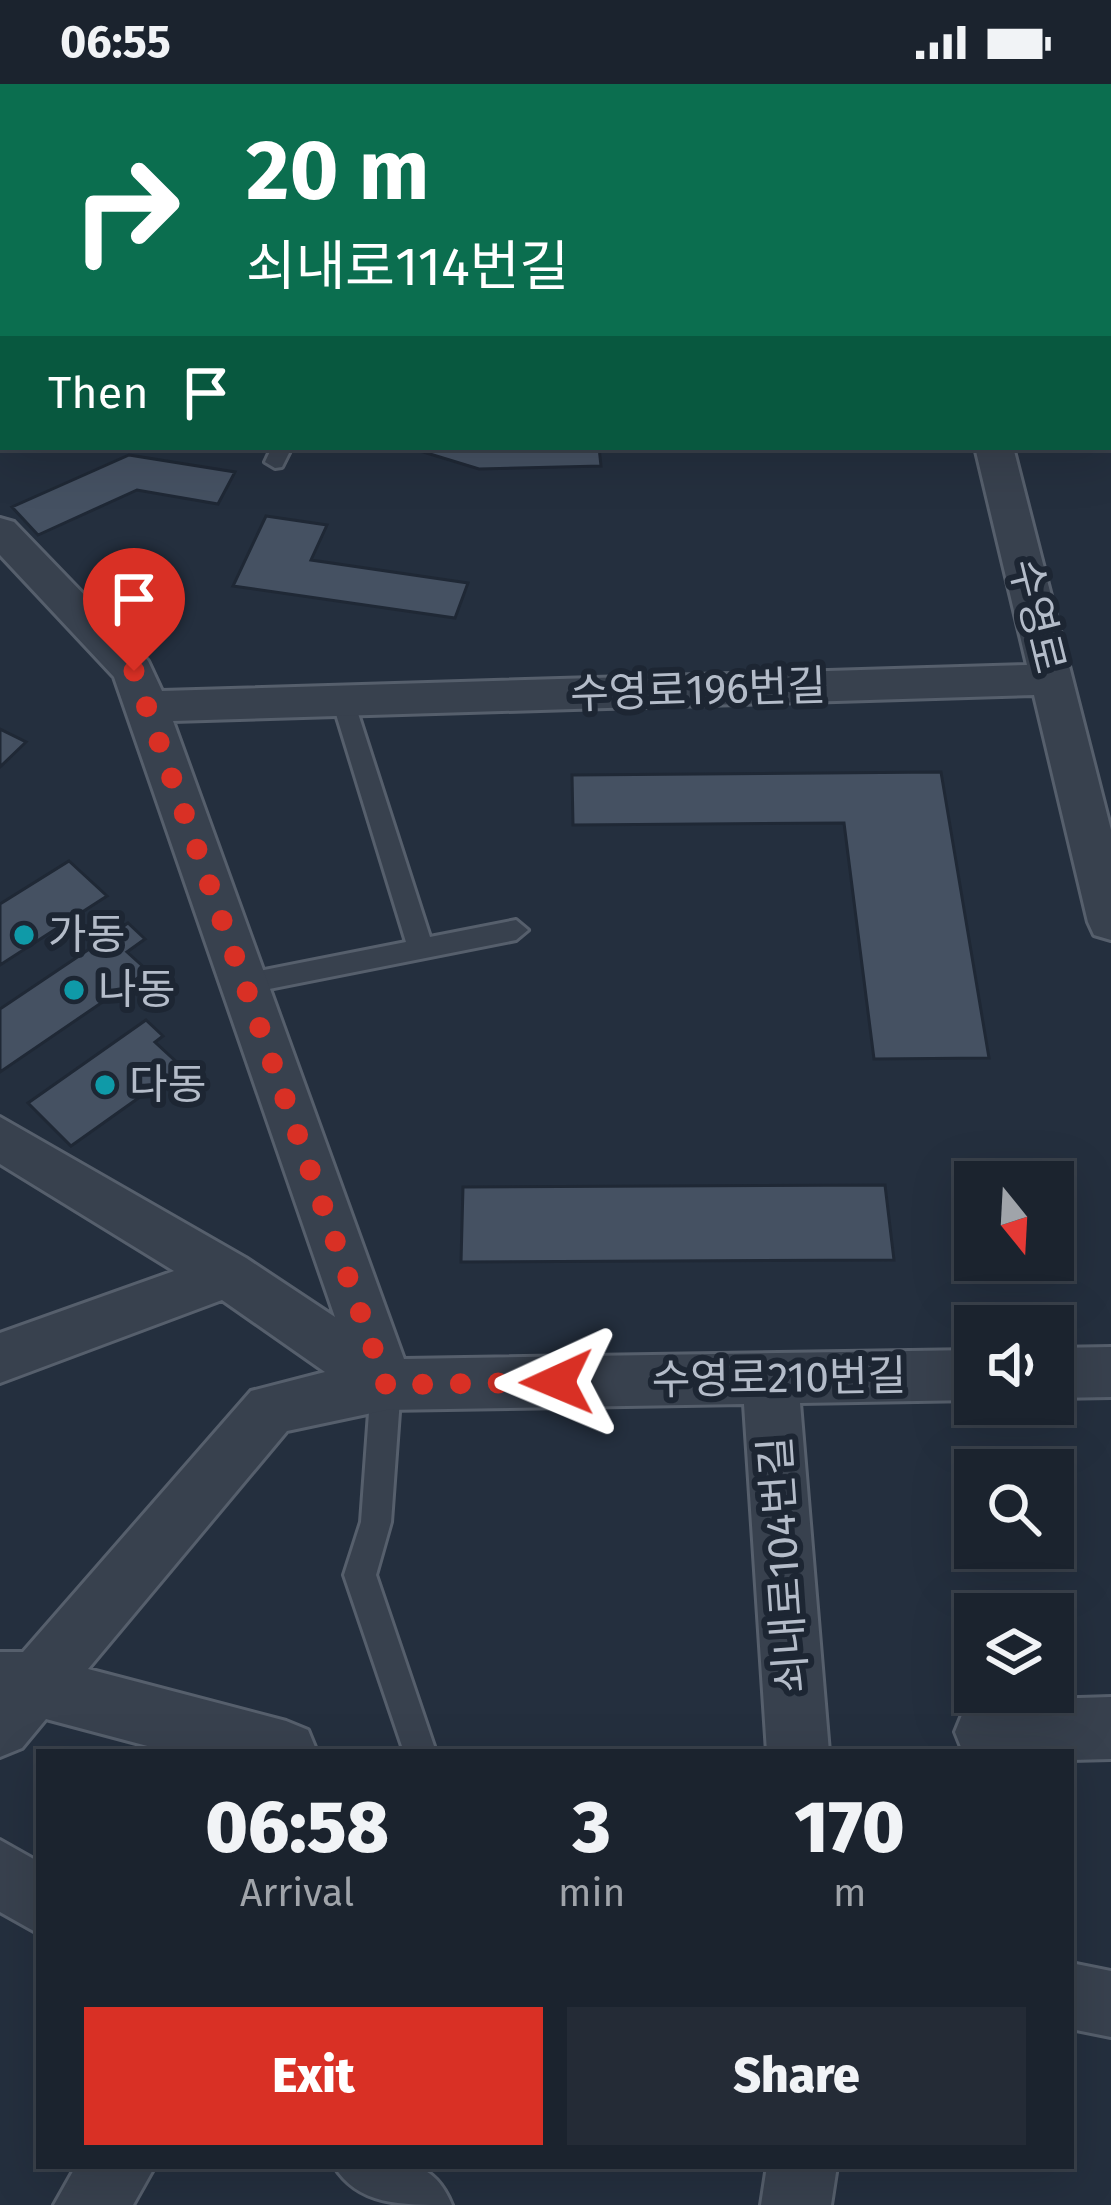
<!DOCTYPE html>
<html lang="en">
<head>
<meta charset="utf-8">
<style>
  body { margin:0; font-family:"Fira Sans","Noto Sans KR",sans-serif; background:#242b36; color:#f1f3f6; height:100vh; display:flex; flex-direction:column; font-size:45px; white-space:nowrap }
  * { box-sizing:border-box; margin:0 }
  p { font-size:39px; color:#a0a4aa }
  .icon { flex:none; width:66px; height:66px; fill:none; stroke:currentColor; stroke-width:2; stroke-linecap:round; stroke-linejoin:round }
  .map { position:relative; flex:1; overflow:hidden }
  .panel { position:absolute; left:36px; top:1665px; width:1038px; height:420px; display:flex; flex-direction:column; background:#1b232e; border-radius:0px; box-shadow:0 12px 48px #0002,0 0 0 3px #39404a }
  .panel>* { flex:none }
  .top-card { position:absolute; left:0px; top:0px; width:1113px; height:366px; box-shadow:0 12px 48px #0002,0 0 0 3px #39404a; background:#0b6e4f; color:#fff; overflow:hidden }
  .needle { width:78px; rotate:162deg }
  .buttons { position:absolute; left:954px; top:1077px; display:grid; gap:24px }
  .buttons a { display:grid; place-items:center; width:120px; height:120px; border-radius:0px; background:#1b232e; box-shadow:0 12px 48px #0002,0 0 0 3px #39404a; font-size:60px }
  .pin { position:absolute; display:grid; place-items:center; width:102px; height:102px; color:#fff; margin:-123px -51px; border-radius:50% 50% 50% 0; rotate:-45deg; box-shadow:0 0 12px #0007 }
  .pin .icon { rotate:45deg }
  .me { position:absolute; width:132px; margin:-66px; rotate:269deg; stroke-linejoin:round; filter:drop-shadow(0 0 9px #0008) }
  .turn { display:flex; align-items:center; gap:42px; height:252px; padding:0 48px; font-size:54px }
  .turn .icon { width:156px; height:156px; stroke-width:2.5 }
  .turn b { display:block; font-size:84px; line-height:102px }
  .then { display:flex; align-items:center; height:114px; padding:0 48px; background:#0003; gap:24px; font-size:45px }
  .eta { display:flex; justify-content:space-evenly; align-items:center; height:204px; text-align:center }
  .eta b { font-size:72px; font-weight:800; line-height:84px }
  .cta { display:flex; gap:24px; margin-top:auto; padding:24px 48px }
  .cta a { flex:1; height:138px; border-radius:0px; background:#d93025; color:#fff; font-size:48px; font-weight:800; line-height:138px; text-align:center }
  .cta a+a { background:#242b36; color:#f1f3f6 }
  .status { display:flex; justify-content:space-between; align-items:center; height:84px; padding:0 60px; background:#1b232e; direction:ltr }
  .status svg { height:33px; fill:currentColor }
  .map>svg:first-child { display:block }
  .building { fill:#455162; stroke:#1f2835; stroke-width:3 }
  .lines { fill:none; stroke-linecap:round; stroke-linejoin:round }
  .service-casing { stroke:#565f6c; stroke-width:6 }
  .minor-casing { stroke:#565f6c; stroke-width:6 }
  .service { fill:#38414e; fill-rule:evenodd }
  .minor { fill:#38414e; fill-rule:evenodd }
  .route { stroke:#d93025; stroke-width:21; stroke-dasharray:0 37.8 }
  .culture-dot { fill:#0f9aa8; stroke:#1d2633; stroke-width:4.5 }
  .labels { text-anchor:middle; dominant-baseline:central; stroke-width:12; stroke-linejoin:round; paint-order:stroke }
  .street-label { font-size:42px; fill:#b4bcc9; stroke:#1d2633 }
  .poi-label { font-size:42px; fill:#b4bcc9; stroke:#1d2633; text-anchor:start }
</style>
</head>
<body>
<div class="status"><b>06:55</b><svg viewBox="0 0 49 12"><path d="M0 12V9h3v3zM5 12V6h3v6zM10 12V3h3v9zM15 12V0h3v12zM26 1h20v11H26zM47 4h2v5h-2z"/></svg></div>
<div class="map">
<svg width="1111" height="2121" viewBox="0 0 1111 2121">
  <rect width="100%" height="100%" fill="#242f3e"/>
  <path class="building" d="M407,363h192l2,19 -122,3z
    M129,371l106,17 -17,32 -81,-14 -99,45 -26,-28z
    M266,432l61,9 -16,35 157,23 -13,35 -222,-32z
    M0,645l26,13 -26,25z
    M941,688l48,286 -115,1 -30,-236 -271,2 -1,-50z
    M69,777l38,35 -107,69v-61z
    M128,839l17,16 -18,13 21,19 -148,101v-63z
    M146,936l17,16 -8,6 27,25 -111,79 -43,-43z
    M885,1101l9,75 -433,2 2,-75z"/>
  <g class="lines">
    <g class="service-casing">
      <path id="service" d="M272,363h20l-10,20 -7,1 -10,-6z
        M343,609l11,8 76,236 86,-17 12,10 -12,10 -272,54 -9,-3 -4,-7 4,-7 9,-3 162,-32 -74,-241z
        M386,1288l10,4 5,9 -10,137 -15,53 60,177h-32l-60,-177 17,-53 10,-137 5,-9z"/>
    </g>
    <g class="minor-casing">
      <path id="minor" d="M202,0h34l2,3h-34z
        M340,0h39l-41,3z
        M896,0h32l1,3h-32z
        M0,113l3,1v21l-3,-1z
        M1110,120h1v20h-1z
        M975,363h38l98,383v110l-17,-5 -6,-13 -54,-227 -861,26 231,638 571,-9v50l-175,3 29,349h-62l-23,-348 -358,6 -99,21 -199,238 198,52 22,9 9,22h-147l-124,-33 -24,29 -22,9v-105h23l228,-261 74,-19 -103,-72 -222,83v-50l174,-62 -174,-107v-47l246,141 89,59 -221,-640 -114,-122v-37l14,4 134,139 14,30 865,-26z
        M1111,1263v50l-58,1v-50z
        M1111,1613v62l-40,1v-8h-108l-8,-20 9,-22 22,-9z
        M0,1756l39,22v72l-39,-22z
        M1071,1879l40,8v66l-40,-8z
        M76,2082h79l-22,39h-79z
        M334,2082c53,0 95,-18 118,39 -53,0 -94,0 -118,-39z
        M767,2082h70l-6,39h-70z"/>
    </g>
    <use href="#service" class="service"/>
    <use href="#minor" class="minor"/>
  </g>
  <g class="lines">
    <path class="route" d="M134,587l252,714 171,-3"/>
  </g>
  <g class="culture-dot">
    <circle cx="24" cy="851" r="12"/>
    <circle cx="74" cy="906" r="12"/>
    <circle cx="105" cy="1001" r="12"/>
  </g>
  <g class="labels">
    <g class="street-label">
      <text transform="translate(1037 532) rotate(76)">수영로</text>
      <text transform="translate(698 606) rotate(-2)">수영로196번길</text>
      <text transform="translate(779 1294) rotate(-1)">수영로210번길</text>
      <text transform="translate(784 1481) rotate(-94)">쇠내로104번길</text>
    </g>
    <g class="poi-label">
      <text x="48" y="851">가동</text>
      <text x="98" y="906">나동</text>
      <text x="129" y="1001">다동</text>
    </g>
  </g>
</svg>
<div class="buttons">
<a><svg class="needle" viewBox="-14 -14 28 28"><path d="M0-13l5 13h-10z" fill="#e53935"/><path d="M0 13l5-13h-10z" fill="#a0a4aa"/></svg></a>
<a><svg class="icon" aria-label="sound" viewBox="0 0 24 24"><path d="M4 9h4l5-4v14l-5-4H4zM17 9q2 3 0 6"/></svg></a>
<a><svg class="icon" aria-label="search" viewBox="0 0 24 24"><circle cx="10" cy="10" r="6"/><path d="M15 15l6 6"/></svg></a>
<a><svg class="icon" aria-label="layers" viewBox="0 0 24 24"><path d="M12 4l9 5-9 5-9-5zM3 14l9 5 9-5"/></svg></a>
</div>
<div class="pin" style="left:134px;top:587px;background:#d93025"><svg class="icon" aria-label="arrive" viewBox="0 0 24 24"><path d="M6 21V4h12l-3 4 3 4H6"/></svg></div>
<svg class="me" style="left:557px;top:1298px" viewBox="-20 -20 40 40"><path d="M0-17L14 15 0 8-14 15z" fill="#d93025" stroke="#fff" stroke-width="4"/></svg>
<div class="top-card">
<div class="turn"><svg class="icon" aria-label="right" viewBox="0 0 24 24"><path d="M7 20v-9h11M14 6l5 5-5 5"/></svg><div><b>20 m</b>쇠내로114번길</div></div>
<div class="then">Then<svg class="icon" aria-label="arrive" viewBox="0 0 24 24"><path d="M6 21V4h12l-3 4 3 4H6"/></svg></div>
</div>
<section class="panel">
<div class="eta">
<div><b>06:58</b><p>Arrival</p></div>
<div><b>3</b><p>min</p></div>
<div><b>170</b><p>m</p></div>
</div>
<div class="cta"><a>Exit</a><a>Share</a></div>
</section>
</div>
</body>
</html>
